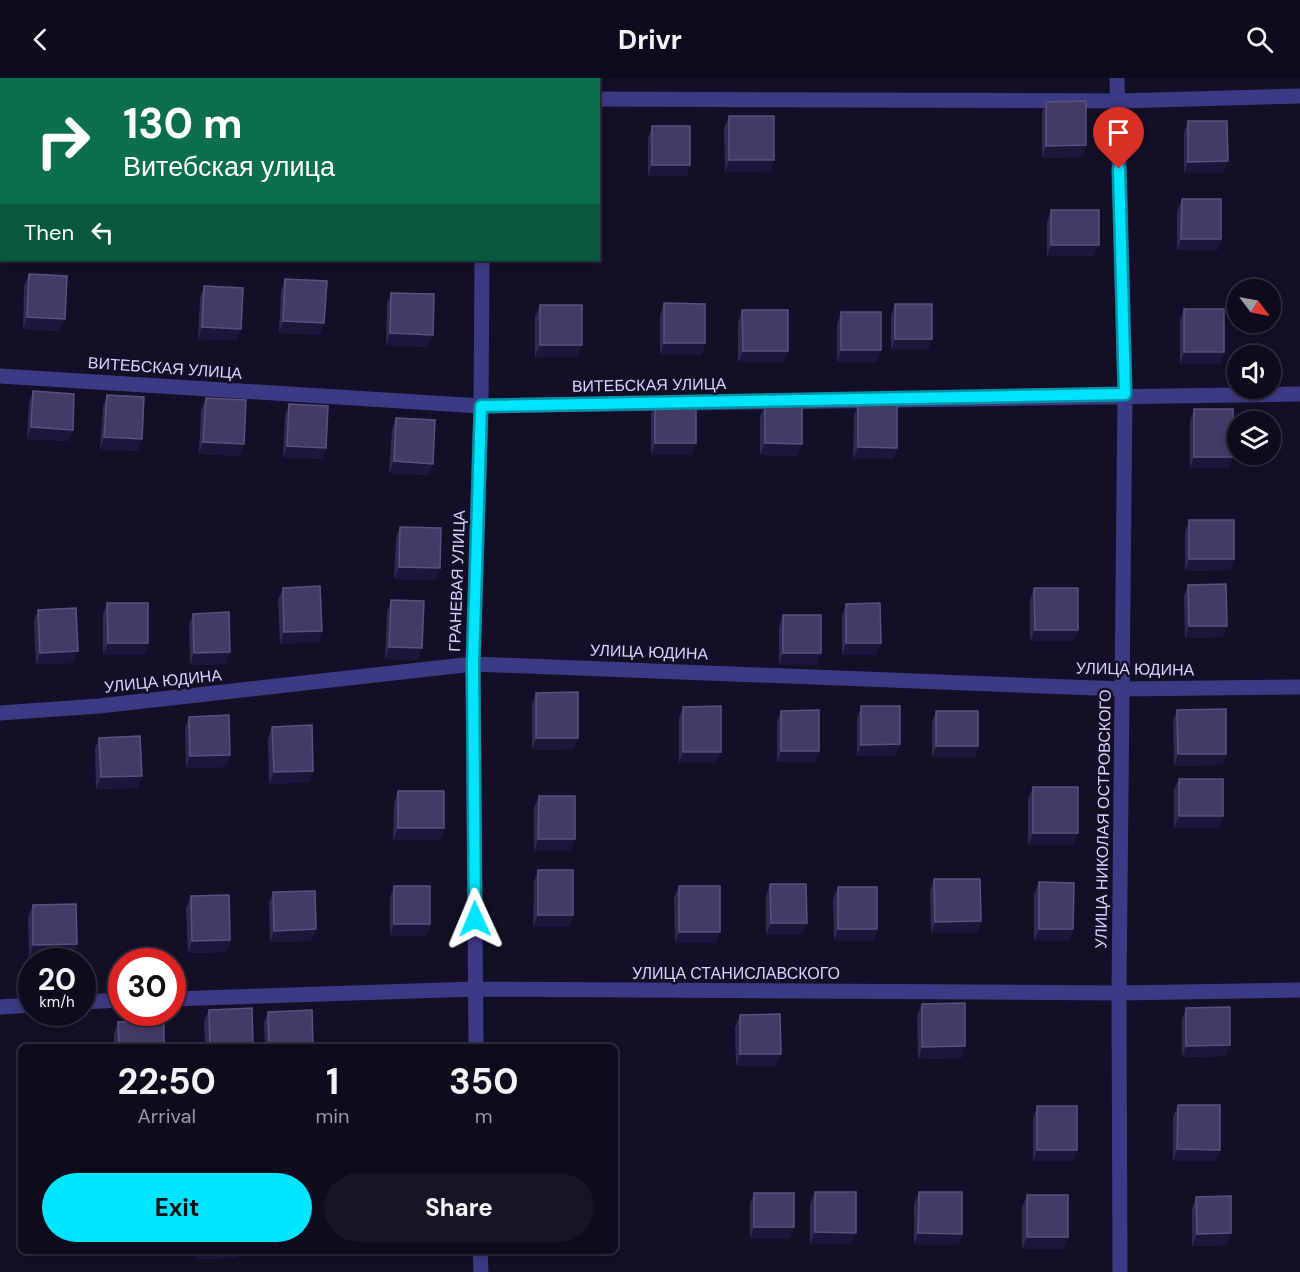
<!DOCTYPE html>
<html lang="en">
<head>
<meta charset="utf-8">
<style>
  body { margin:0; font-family:"DM Sans",sans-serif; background:#171425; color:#f1f3f6; height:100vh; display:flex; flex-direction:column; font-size:22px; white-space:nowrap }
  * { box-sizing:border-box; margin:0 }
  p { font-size:20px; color:#9b9ba3 }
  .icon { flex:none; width:33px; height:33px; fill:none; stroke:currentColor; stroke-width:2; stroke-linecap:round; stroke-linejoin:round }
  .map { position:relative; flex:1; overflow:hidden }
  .panel { position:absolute; left:18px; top:966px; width:600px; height:210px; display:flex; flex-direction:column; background:#0e0b1c; border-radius:9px; box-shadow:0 3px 9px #0003,0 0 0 2px #2e2b3b }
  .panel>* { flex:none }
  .banner { position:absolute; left:0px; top:0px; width:600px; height:183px; box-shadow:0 3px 9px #0003,0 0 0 2px #2e2b3b; background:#0b6e4f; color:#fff; overflow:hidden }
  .needle { width:39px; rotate:122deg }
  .buttons { position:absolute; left:1227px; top:201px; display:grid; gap:12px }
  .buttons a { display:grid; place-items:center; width:54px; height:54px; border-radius:50%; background:#0e0b1c; box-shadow:0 3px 9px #0003,0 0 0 2px #2e2b3b; font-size:30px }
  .speed { position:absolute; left:18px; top:870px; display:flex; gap:12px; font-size:30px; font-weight:700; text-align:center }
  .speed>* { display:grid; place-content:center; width:78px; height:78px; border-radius:50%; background:#0e0b1c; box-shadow:0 3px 9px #0003,0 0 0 2px #2e2b3b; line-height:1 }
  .speed small { font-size:15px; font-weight:400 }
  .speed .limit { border:9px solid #d22; background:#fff; color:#111 }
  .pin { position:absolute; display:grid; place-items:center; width:51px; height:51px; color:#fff; margin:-62px -26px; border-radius:50% 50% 50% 0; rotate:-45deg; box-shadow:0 0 6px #0007 }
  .pin .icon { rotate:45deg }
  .me { position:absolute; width:66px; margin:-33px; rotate:359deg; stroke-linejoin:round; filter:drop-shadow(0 0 4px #0008) }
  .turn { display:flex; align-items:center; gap:21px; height:126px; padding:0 24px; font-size:27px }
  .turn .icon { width:78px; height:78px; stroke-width:2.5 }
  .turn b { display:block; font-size:42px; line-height:51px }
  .then { display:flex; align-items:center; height:57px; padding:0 24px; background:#0003; gap:12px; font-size:22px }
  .eta { display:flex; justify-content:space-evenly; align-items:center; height:102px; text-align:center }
  .eta b { font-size:36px; font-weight:700; line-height:42px }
  .primary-button { display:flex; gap:12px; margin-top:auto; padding:12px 24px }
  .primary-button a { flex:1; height:69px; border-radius:36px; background:#00e5ff; color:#111; font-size:24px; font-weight:700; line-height:69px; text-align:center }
  .primary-button a+a { background:#171425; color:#f1f3f6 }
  header { display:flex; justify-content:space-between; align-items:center; height:78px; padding:0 24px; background:#0e0b1c; font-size:27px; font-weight:700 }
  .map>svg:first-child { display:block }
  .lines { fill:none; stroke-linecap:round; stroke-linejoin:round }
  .minor { stroke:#3d3a85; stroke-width:15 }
  .wall { fill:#312854 }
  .shaded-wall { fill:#1d163a }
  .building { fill:#433a66; stroke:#5a527e; stroke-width:1.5 }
  .route-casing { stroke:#0095a6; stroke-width:15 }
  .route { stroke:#00e5ff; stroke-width:10 }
  .labels { text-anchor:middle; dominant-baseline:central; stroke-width:5; stroke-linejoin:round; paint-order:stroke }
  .street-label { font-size:16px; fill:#d9d4ff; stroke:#130f26 }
</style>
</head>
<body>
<header><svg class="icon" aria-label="back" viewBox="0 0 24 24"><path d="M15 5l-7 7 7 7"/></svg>Drivr<svg class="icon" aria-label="search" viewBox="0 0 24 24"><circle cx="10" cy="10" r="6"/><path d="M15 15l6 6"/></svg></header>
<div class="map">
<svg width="1300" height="1194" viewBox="0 0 1300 1194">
  <rect width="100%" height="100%" fill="#130f26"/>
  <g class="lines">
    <path class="minor" d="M474,0v2
      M1117,0l8,316 -6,599 1,279
      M0,1l2,1
      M598,21l520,2 182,-5
      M0,298l481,30 819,-12
      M0,635l99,-7 374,-42 650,25 177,-2
      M172,921l303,-10 644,4 181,-3
      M82,924l40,-2
      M0,929l32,-2
      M476,969l-3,-383 8,-258 1,-146
      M480,1173l1,21"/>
  </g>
  <path class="wall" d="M1046,24l40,43 -4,12 -40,1v-45z
    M729,38l45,44 -4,11 -45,1 -1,-44z
    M1188,43l35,52h-39v-40z
    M652,48l38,39 -4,11h-38v-38z
    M1182,121l39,40 -4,11h-40v-39z
    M1051,132l43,46h-47v-34z
    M29,196l31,57 -37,-2 1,-43z
    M285,201l35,56 -41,-2 2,-42z
    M204,208l33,54 -39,-1 2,-41z
    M391,215l37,54 -42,-2 1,-41z
    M664,225l41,40 -4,12h-41v-40z
    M895,226l33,46h-37v-34z
    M540,227l38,52h-43v-40z
    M1184,231l40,43 -4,12h-40v-44z
    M742,232l42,52h-46v-40z
    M841,234l36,50h-40v-38z
    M33,313l40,39 -5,11 -41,-2 2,-36z
    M107,317l31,56 -38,-2 3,-42z
    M206,320l34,58 -41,-2 2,-44z
    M655,324l37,53h-41v-41z
    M289,326l37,44 -4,11 -39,-2 2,-41z
    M858,326l39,44 -4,11h-40l1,-43z
    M765,327l33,51 -38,-1v-38z
    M1194,331l39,48 -4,11h-39v-47z
    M396,340l33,57 -40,-2 3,-44z
    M1189,442l45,39 -4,11 -45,1v-39z
    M400,449l40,41 -4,12 -42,-1 2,-41z
    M1188,507l39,41 -5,11 -37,1 -1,-42z
    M283,510l39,43 -4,11 -38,2 -2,-44z
    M1034,510l44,42 -4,11h-44v-41z
    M391,522l27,60 -33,-1 2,-47z
    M107,525l41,40 -4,12h-41v-41z
    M846,526l35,39 -5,12h-34v-39z
    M38,532l35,53 -37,1 -2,-43z
    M193,536l33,50 -36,1 -1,-40z
    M783,537l38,38 -4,12h-38v-38z
    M536,615l38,56 -42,1v-46z
    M861,628l39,38 -5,12h-38v-38z
    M683,629l38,45 -5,11h-37v-45z
    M1177,632l49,44 -4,11 -48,1 -1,-45z
    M781,633l34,51h-38v-40z
    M936,633l42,35 -4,12h-42v-36z
    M189,639l41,38 -4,12 -40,1 -1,-40z
    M272,649l41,44 -4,11 -40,2 -1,-45z
    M99,660l39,50 -42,1 -1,-40z
    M1179,701l44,37 -4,12h-45v-38z
    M1033,709l41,58h-46v-46z
    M398,713l46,37 -4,12h-47l1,-37z
    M539,718l31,55h-36v-43z
    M538,792l35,45 -4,12h-36l1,-45z
    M934,801l47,42 -5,12h-45l-1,-42z
    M1039,804l30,59h-35v-47z
    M770,806l32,51h-36v-39z
    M394,808l36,38 -4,12h-36v-38z
    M679,808l37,57h-41l-1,-45z
    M838,809l35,54h-39l-1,-42z
    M273,814l39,49 -42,1 -1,-38z
    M191,818l39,44 -4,12 -38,1 -2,-45z
    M33,827l44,39 -4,12 -44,1 -1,-40z
    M922,926l43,42 -4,12 -43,1 -1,-43z
    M1186,930l40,48 -44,1v-38z
    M209,932l44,37h-48l-1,-26z
    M268,934l45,35h-48l-1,-24z
    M740,937l36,51h-40l-1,-39z
    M118,944l46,25h-50v-13z
    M1178,1027l38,56h-43v-44z
    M1037,1028l40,44 -4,11h-40v-43z
    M815,1114l37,52h-42v-40z
    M919,1114l43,42 -4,11h-44v-41z
    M754,1115l36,46h-40v-35z
    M1027,1117l37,54h-42v-42z
    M1196,1119l31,48 -35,1v-37z
    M196,1173h44l-3,7 -41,1z"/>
  <path class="shaded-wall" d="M1086,67l-4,12 -40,1 4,-12z
    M729,82h45l-4,11 -45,1z
    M1228,83l-5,12h-39l4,-11z
    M652,87h38l-4,11h-38z
    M1181,161h40l-4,11h-40z
    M1051,167h48l-5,11h-47z
    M27,239l38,2 -5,12 -37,-2z
    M283,243l41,2 -4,12 -41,-2z
    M202,249l39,2 -4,11 -39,-1z
    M390,255l43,2 -5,12 -42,-2z
    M895,261h37l-4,11h-37z
    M664,265h41l-4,12h-41z
    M540,267h42l-4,12h-43z
    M841,272h40l-4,12h-40z
    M743,273h45l-4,11h-46z
    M1184,274h40l-4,12h-40z
    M31,349l42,3 -5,11 -41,-2z
    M104,359l38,2 -4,12 -38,-2z
    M203,364l41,2 -4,12 -41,-2z
    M655,365h41l-4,12h-41z
    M765,365l37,1 -4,12 -38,-1z
    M287,368l39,2 -4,11 -39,-2z
    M858,369l39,1 -4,11h-40z
    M1194,379h39l-4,11h-39z
    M394,383l39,3 -4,11 -40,-2z
    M1189,481h45l-4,11 -45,1z
    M399,489l41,1 -4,12 -42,-1z
    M1189,548h38l-5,11 -37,1z
    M1035,552h43l-4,11h-44z
    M322,553l-4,11 -38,2 4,-12z
    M108,565h40l-4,12h-41z
    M846,565h35l-5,12h-34z
    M389,569l33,1 -4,12 -33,-1z
    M78,573l-5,12 -37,1 4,-11z
    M230,574l-4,12 -36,1 4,-12z
    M783,575h38l-4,12h-38z
    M536,660h42l-4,11 -42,1z
    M900,666l-5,12h-38l4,-11z
    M936,668h42l-4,12h-42z
    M781,673h38l-4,11h-38z
    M683,674h38l-5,11h-37z
    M1178,676h48l-4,11 -48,1z
    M230,677l-4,12 -40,1 4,-12z
    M313,693l-4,11 -40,2 5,-12z
    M142,698l-4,12 -42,1 5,-12z
    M1179,738h44l-4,12h-45z
    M398,750h46l-4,12h-47z
    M1033,755h45l-4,12h-46z
    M538,761h37l-5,12h-36z
    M538,837h35l-4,12h-36z
    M981,843l-5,12h-45l4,-11z
    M771,845h36l-5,12h-36z
    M394,846h36l-4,12h-36z
    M316,851l-4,12 -42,1 4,-11z
    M838,851h39l-4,12h-39z
    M1039,851h34l-4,12h-35z
    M679,854h41l-4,11h-41z
    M230,862l-4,12 -38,1 4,-12z
    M77,866l-4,12 -44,1 4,-12z
    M1230,967l-4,11 -44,1 4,-11z
    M965,968l-4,12 -43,1 4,-12z
    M740,976h41l-5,12h-40z
    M1177,1071l43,1 -4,11h-43z
    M1037,1072h40l-4,11h-40z
    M754,1149h40l-4,12h-40z
    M815,1154l41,1 -4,11h-42z
    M918,1155l44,1 -4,11h-44z
    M1231,1155l-4,12 -35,1 5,-12z
    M1027,1159h41l-4,12h-42z
    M199,1173h41l-3,7 -41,1z
    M278,1173h36l-36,1z"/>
  <path class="building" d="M1086,23v44l-40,1v-44z
    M729,38h45v44h-45z
    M1188,43h39l1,40 -40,1z
    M652,48h38v39h-38z
    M1182,121h39v40h-40z
    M1051,132h48v35h-48z
    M29,196l38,2 -2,43 -38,-2z
    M285,201l42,2 -3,42 -41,-2z
    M204,208l39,2 -2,41 -39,-2z
    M391,215l43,1 -1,41 -43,-2z
    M664,225l41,1v39h-41z
    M895,226h37v35h-37z
    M540,227h42v40h-42z
    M1184,231h40v43h-40z
    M742,232h46v41h-45z
    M841,234h40v38h-40z
    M33,313l41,3 -1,36 -42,-3z
    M107,317l37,2 -2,42 -38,-2z
    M206,320l40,2 -2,44 -41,-2z
    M655,324h41v41h-41z
    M289,326l39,2 -2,42 -39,-2z
    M858,326l39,1v43l-39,-1z
    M765,327h37v39l-37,-1z
    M1194,331h39v48h-39z
    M396,340l39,2 -2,44 -39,-3z
    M1189,442h45v39h-45z
    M400,449l41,1 -1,40 -41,-1z
    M1226,506l1,42h-38l-1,-41z
    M320,508l2,45 -38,1 -1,-44z
    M1034,510h44v42h-43z
    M391,522l33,1 -2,47 -33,-1z
    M107,525h41v40h-40z
    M880,525l1,40h-35v-39z
    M76,530l2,43 -38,2 -2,-43z
    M229,534l1,40 -36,1 -1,-39z
    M783,537h38v38h-38z
    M578,614v46h-42v-45z
    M721,628v46h-38v-45z
    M861,628h39v38l-39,1z
    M1226,631v45h-48l-1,-44z
    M819,632v41h-38v-40z
    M936,633h42v35h-42z
    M229,637l1,40 -40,1 -1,-39z
    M312,647l1,46 -39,1 -2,-45z
    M140,658l2,40 -41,1 -2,-39z
    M1179,701h44v37h-44z
    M1033,709h45v46h-45z
    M398,713h46v37h-46z
    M539,718h36v43h-37z
    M538,792h35v45h-35z
    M934,801h46l1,42 -46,1z
    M1039,804l35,1 -1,46h-34z
    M770,806h36l1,39h-36z
    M394,808h36v38h-36z
    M679,808h41v46h-41z
    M838,809h39v42h-39z
    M315,813l1,38 -42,2 -1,-39z
    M229,817l1,45 -38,1 -1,-45z
    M76,826l1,40 -44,1v-40z
    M965,925v43l-43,1v-43z
    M1230,929v38l-44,1v-38z
    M252,930l1,39h-43l-1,-37z
    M312,932l1,37h-44l-1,-35z
    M780,936l1,40h-41v-39z
    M164,943v26h-45l-1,-25z
    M1178,1027h42v45l-43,-1z
    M1037,1028h40v44h-40z
    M815,1114h41v41l-41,-1z
    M919,1114h43v42l-44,-1z
    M754,1115h40v34h-40z
    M1027,1117h41v42h-41z
    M1231,1118v37l-34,1 -1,-37z"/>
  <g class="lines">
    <g class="route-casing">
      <path id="route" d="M475,841l-2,-255 8,-258 644,-12 -6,-225"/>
    </g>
    <use href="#route" class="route"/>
  </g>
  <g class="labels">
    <g class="street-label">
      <text transform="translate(165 290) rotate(4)">ВИТЕБСКАЯ УЛИЦА</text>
      <text transform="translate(649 307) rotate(-1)">ВИТЕБСКАЯ УЛИЦА</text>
      <text transform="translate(457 503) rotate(-88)">ГРАНЕВАЯ УЛИЦА</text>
      <text transform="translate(649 574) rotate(2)">УЛИЦА ЮДИНА</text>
      <text transform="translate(1135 591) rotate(1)">УЛИЦА ЮДИНА</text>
      <text transform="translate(163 603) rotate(-6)">УЛИЦА ЮДИНА</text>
      <text transform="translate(1103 741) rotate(-89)">УЛИЦА НИКОЛАЯ ОСТРОВСКОГО</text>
      <text x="736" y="895">УЛИЦА СТАНИСЛАВСКОГО</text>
    </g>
  </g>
</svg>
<div class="buttons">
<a><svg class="needle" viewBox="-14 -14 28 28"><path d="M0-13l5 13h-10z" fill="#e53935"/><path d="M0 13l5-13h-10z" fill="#9b9ba3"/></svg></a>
<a><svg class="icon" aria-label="sound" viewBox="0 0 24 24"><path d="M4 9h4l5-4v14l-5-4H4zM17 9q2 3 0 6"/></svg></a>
<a><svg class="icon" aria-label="layers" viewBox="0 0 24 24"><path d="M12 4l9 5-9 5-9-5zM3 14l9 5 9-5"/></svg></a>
</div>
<div class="speed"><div>20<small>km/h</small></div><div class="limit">30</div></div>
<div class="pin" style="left:1119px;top:91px;background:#d93025"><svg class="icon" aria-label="arrive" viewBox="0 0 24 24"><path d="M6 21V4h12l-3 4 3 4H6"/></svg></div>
<svg class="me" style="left:475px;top:841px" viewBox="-20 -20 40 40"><path d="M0-17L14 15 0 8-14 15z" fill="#00e5ff" stroke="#fff" stroke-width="4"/></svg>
<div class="banner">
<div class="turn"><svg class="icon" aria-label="right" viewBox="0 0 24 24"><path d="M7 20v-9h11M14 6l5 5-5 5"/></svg><div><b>130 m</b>Витебская улица</div></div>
<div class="then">Then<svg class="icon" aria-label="left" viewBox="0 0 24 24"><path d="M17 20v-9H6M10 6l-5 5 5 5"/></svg></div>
</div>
<section class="panel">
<div class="eta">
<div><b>22:50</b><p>Arrival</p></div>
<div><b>1</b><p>min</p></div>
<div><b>350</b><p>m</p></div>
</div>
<div class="primary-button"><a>Exit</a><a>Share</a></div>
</section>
</div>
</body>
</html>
